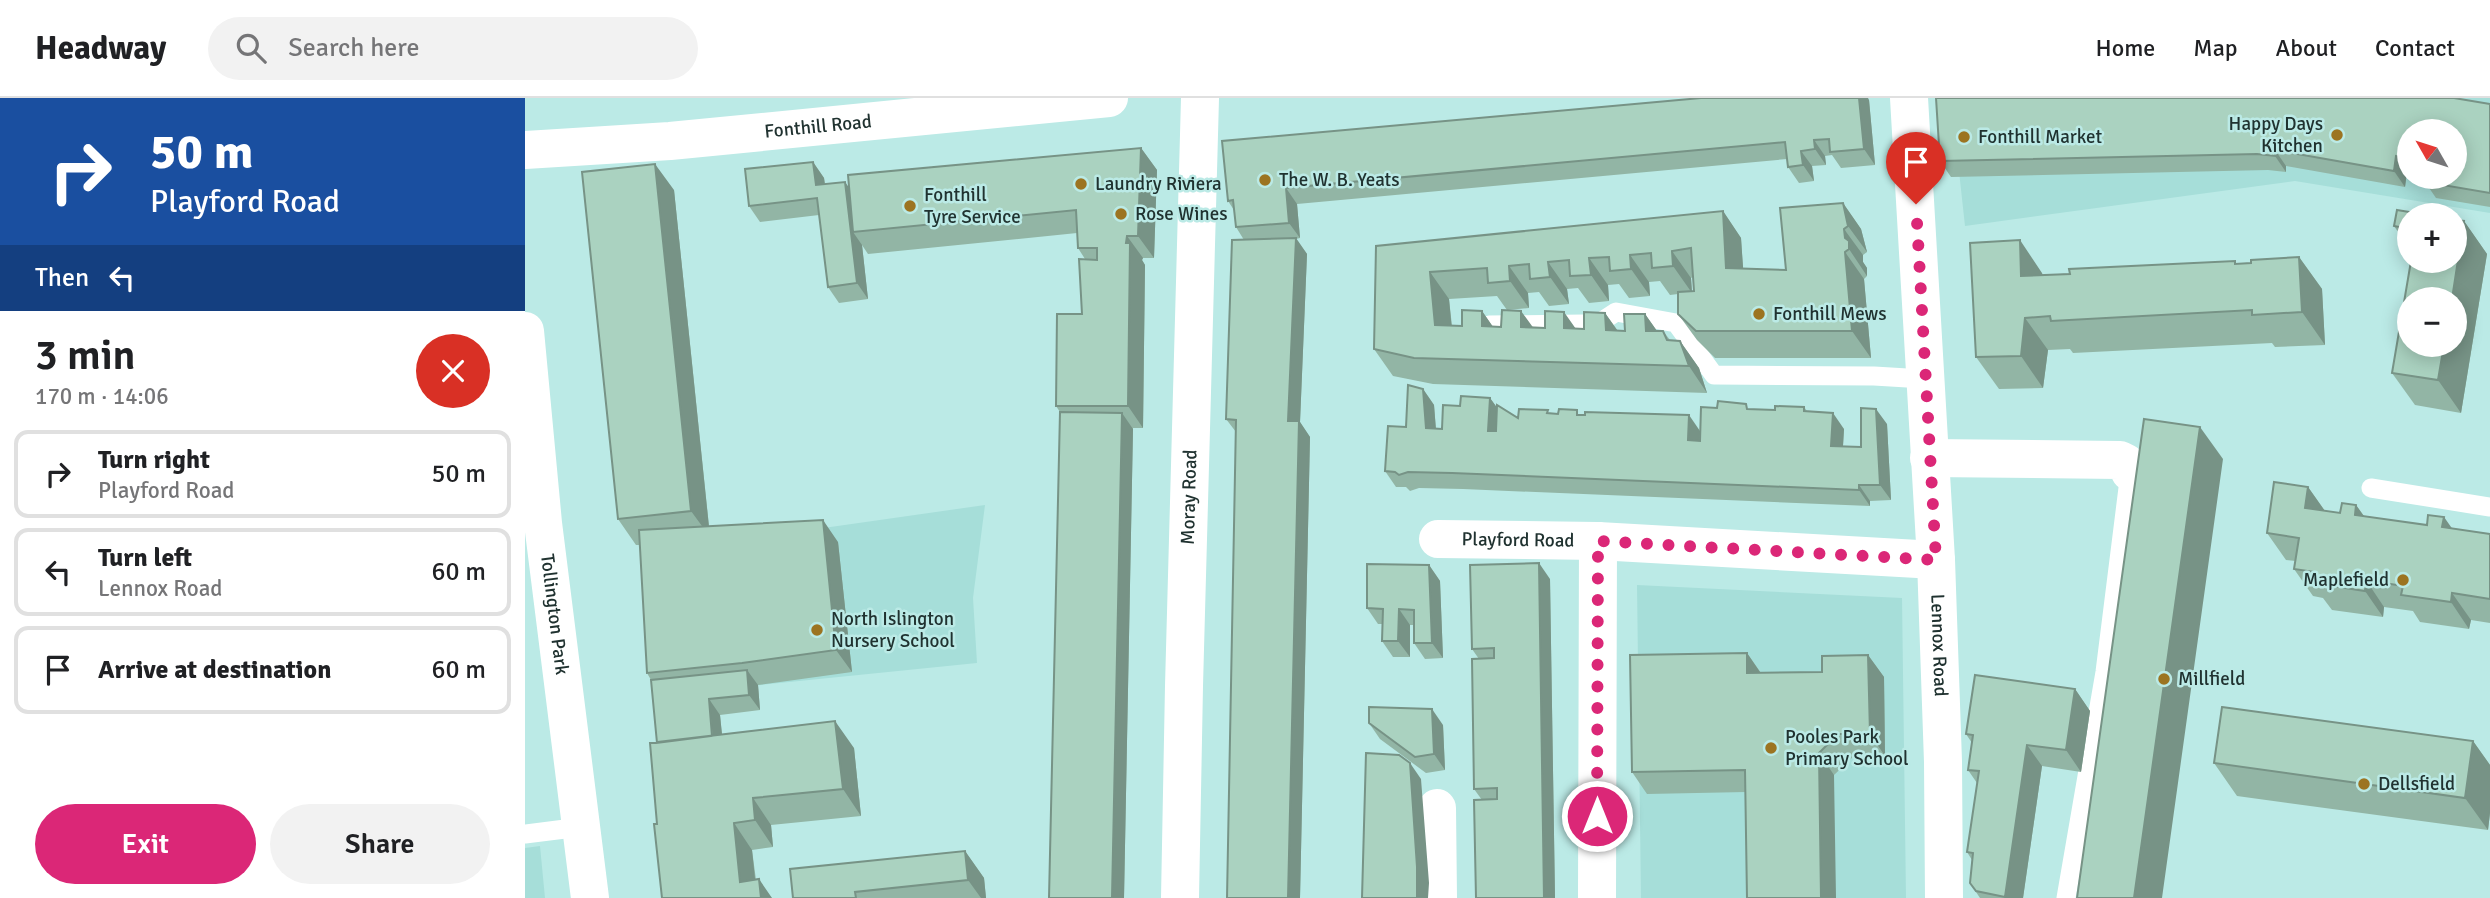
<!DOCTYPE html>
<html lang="en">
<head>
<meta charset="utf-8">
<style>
  body { margin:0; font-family:Signika,sans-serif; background:#f2f2f2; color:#202124; height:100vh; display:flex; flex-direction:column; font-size:26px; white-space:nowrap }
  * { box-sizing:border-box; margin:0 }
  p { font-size:23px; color:#757577 }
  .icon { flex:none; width:38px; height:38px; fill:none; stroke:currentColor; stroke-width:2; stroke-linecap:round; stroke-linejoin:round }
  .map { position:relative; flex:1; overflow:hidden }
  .details { display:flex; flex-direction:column; background:#fff; width:525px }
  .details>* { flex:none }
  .hud { background:#1a4fa0; color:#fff; overflow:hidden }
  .needle { width:46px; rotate:309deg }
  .buttons { position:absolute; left:1872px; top:21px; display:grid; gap:14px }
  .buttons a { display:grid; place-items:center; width:70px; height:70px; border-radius:50%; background:#fff; box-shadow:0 4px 18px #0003; font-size:35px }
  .pin { position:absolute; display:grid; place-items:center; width:60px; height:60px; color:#fff; margin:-72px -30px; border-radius:50% 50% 50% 0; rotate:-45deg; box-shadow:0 0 7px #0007 }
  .pin .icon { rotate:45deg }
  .me { position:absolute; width:77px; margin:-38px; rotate:0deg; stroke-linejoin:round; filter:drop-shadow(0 0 5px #0008) }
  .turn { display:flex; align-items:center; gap:24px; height:147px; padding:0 35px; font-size:32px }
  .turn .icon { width:91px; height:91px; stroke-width:2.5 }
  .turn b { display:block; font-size:49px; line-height:60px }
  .then { display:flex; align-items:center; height:66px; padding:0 35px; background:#0003; gap:14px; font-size:26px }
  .round { display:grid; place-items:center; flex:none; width:74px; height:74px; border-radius:37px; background:#f2f2f2 }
  .headline { display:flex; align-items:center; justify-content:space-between; height:119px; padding:0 35px }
  h1 { font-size:42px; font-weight:600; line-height:52px }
  .cta { display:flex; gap:14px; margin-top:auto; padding:14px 35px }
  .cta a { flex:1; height:80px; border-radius:42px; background:#db2777; color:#fff; font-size:28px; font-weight:600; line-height:80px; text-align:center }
  .cta a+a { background:#f2f2f2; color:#202124 }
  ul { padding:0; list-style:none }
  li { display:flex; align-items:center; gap:21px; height:88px; margin:0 14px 10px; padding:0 21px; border:4px solid #e0e0e0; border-radius:14px }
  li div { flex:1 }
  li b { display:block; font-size:26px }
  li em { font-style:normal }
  header { display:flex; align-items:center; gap:42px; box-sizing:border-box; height:98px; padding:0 35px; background:#fff; border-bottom:2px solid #e0e0e0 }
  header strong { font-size:33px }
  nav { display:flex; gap:38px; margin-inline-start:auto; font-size:24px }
  .search { width:490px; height:63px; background:#f2f2f2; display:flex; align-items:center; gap:18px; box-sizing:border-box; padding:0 24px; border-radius:38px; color:#757577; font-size:26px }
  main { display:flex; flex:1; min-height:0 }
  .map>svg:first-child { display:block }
  .built { fill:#a6ded9; fill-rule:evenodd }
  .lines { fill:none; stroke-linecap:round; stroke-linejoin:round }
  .lane { stroke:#fff; stroke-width:19 }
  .street { stroke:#fff; stroke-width:38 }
  .secondary { stroke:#fff; stroke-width:38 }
  .wall { fill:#92b5a5; fill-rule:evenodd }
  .shaded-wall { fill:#779386 }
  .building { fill:#aad2c0; stroke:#779386; stroke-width:2 }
  .route { stroke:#db2777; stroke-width:12; stroke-dasharray:0 21.6 }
  .poi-dot { fill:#9c7421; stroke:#bbeae6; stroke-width:2.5 }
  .labels { text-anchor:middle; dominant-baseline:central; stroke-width:5; stroke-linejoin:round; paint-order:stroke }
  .poi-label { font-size:19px; fill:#203230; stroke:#bbeae6; text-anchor:start }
  .street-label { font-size:19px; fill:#203230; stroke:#bbeae6 }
</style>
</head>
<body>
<header>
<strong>Headway</strong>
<div class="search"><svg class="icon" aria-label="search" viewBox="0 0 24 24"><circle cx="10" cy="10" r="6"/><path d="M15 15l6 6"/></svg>Search here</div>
<nav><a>Home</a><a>Map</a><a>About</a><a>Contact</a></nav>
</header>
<main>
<section class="details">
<div class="hud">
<div class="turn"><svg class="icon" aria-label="right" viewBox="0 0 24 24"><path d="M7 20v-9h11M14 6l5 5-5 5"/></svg><div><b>50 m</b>Playford Road</div></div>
<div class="then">Then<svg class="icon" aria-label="left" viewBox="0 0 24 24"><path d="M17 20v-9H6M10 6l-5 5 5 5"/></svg></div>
</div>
<div class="headline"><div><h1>3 min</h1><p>170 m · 14:06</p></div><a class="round" style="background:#d93025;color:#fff"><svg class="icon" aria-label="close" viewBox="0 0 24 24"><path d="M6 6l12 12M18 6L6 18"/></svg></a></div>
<ul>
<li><svg class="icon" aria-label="right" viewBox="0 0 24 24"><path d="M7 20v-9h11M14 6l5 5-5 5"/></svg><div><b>Turn right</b><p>Playford Road</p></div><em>50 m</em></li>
<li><svg class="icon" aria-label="left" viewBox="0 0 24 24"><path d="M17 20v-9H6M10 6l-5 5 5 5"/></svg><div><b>Turn left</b><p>Lennox Road</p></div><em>60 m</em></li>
<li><svg class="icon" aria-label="arrive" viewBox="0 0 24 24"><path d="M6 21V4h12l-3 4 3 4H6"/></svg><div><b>Arrive at destination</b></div><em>60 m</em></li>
</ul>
<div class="cta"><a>Exit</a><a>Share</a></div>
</section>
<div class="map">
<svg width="1965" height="800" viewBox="0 0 1965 800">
  <rect width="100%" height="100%" fill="#bbeae6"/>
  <path class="built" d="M1426,0h539v115l-195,-32 -330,45zM1885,33h45v46h-45z
    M460,407l-12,93 4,65 -315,32 -7,-143z
    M1112,487l265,13 4,300h-265z
    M15,748l5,52h-20v-50z"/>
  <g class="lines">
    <path class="lane" d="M964,227l95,-1 9,3 23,-15 60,11 38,52 160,1 50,3
      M1846,390l119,19
      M0,736l56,-7
      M1541,800l39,-226 25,-200"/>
    <g class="street">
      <path id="s1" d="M1384,0l27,462 7,202 1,136"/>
      <path d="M1404,360l191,2 6,3 4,9"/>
      <path id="s2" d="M913,441l160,2 338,19"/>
      <path d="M912,710l1,90"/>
      <path id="s3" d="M655,800l4,-212 16,-588"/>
      <path d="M1072,800l1,-357"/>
    </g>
    <g class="secondary">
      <path id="s4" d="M0,52l145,-9 439,-43"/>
      <path id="s5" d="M0,233l18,192 47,375"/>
    </g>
  </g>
  <path class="wall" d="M1344,2l6,65 -34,3 -9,-13 -7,1 1,9 -14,1 2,15 -15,2 -11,-16 -1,-8 -490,45 3,34 -4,1 11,15 -7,168 10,15 -10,461h-73l9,-466 -10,-13 18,-179 -8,-13 -2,-17 -6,-9 -6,-60z
    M1965,6v103l-54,-9 -11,-16 30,-5 -45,-46v42l-3,-1 -2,15 -119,-21v6l-18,-2 -317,7 -11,-16z
    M616,50l16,22 -3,88h-11l-1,2 3,5 -2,163h-10l-9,470h-75l11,-486 -4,-6 26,-92 3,-55 -7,-11 -1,-15 -209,21 -6,-9 6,54 -29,4 -11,-16 -9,-72 -59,7 -11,-16 64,-44 11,16 1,6 24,3z
    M149,92l35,336 129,16 14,130 -94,13 2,25 -40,5 2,20 132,13 7,68 -90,9 2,22 -21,3 4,30 16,18 -115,-74v-81l-6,-63 -4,-7 -7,-128h-4l-18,-26z
    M1318,105l18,26 6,23 -4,3v7l4,6v8l-3,3 7,79h-156l-18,-18 -19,-26v-20l-8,1 -10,-14 -11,1 1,14 -21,2 -10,-14 -11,1 1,16 -20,2 -11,-15 -11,1 2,15 -20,2 -10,-14 -11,1 1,15 -22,2 -10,-14 -48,3 3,27h10l20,-15 11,16 91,2 21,-16 13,18h7l20,-17 12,17h6l7,9 10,1 19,27 8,25 -274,-9 -40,-8 -19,-27 2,-103 347,-35 18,27 2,31 43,1zM1168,179l1,14h-2l-1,-13z
    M1885,117v34l-16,-23z
    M1939,123l23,33 -26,159 -46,-8 -23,-32z
    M1774,159l23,32 3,56 -50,2 -3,-4 -199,10 -3,-4 -22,1 -5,38 -44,1 -23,-32 66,-84 1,2 208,-12z
    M898,291l11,16 2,24h6l18,-23 30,-8 7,10 21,10 33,-5 29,2 120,16 50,-22 25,1 29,-3 3,4 37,18 -1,17 18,1 26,-23 4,76 -21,1v5l-407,-17 -44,-1 -9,3 -4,-4h-10l-11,-16z
    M1783,389l17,24 15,2 16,-8 8,11 126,18v89l-19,-3 -2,9 -49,-7 -7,-11 -29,-4 -1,10 -51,-7 -9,-12 -10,-2 -19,-27 2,-8 -10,-1 -19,-27z
    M904,467l11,16 3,77 -18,1 -11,-16v-18h-4v32h-17l-11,-16v-17h-4l-11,-16z
    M1025,481l5,319h-79l6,-98 -8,-11 5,-130 -7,-10z
    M1222,555l14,20 61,-1 46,-17 16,22 1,79h-31l-20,19 -88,17 -99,2 -15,-22z
    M1550,591l15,22 -9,61 -39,-6 -19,132h-43l-10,-15 2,-23 -5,-8 10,-69 -9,-13 4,-27 -6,-9z
    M844,625l74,2 2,45 -19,3 -46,-34z
    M1948,643l17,24v48l-2,17 -251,-34 -23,-33z
    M440,753l19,27 2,20h-193z"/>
  <path class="shaded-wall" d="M1334,0h9l1,2 6,65 -11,-16z
    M1289,42l11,16 1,9 -11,-16z
    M616,50l16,22 -3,88 -16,-22z
    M1750,52l11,16v6l-11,-16z
    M1276,53l11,15 2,15 -11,-16z
    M1871,58l11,16 -2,15 -11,-16z
    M288,64l11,16 3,23 -11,-16z
    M130,66l19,26 36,347 -19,-26z
    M320,84l11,15 -3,35 9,13 6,54 -11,-16z
    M761,90l11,16 3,34 -11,-15z
    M1318,105l18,26 6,23 -19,-26z
    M1198,113l18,27 4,57 -19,-27z
    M1939,123l23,33 -26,159 -23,-33 6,-35h11v-46h-3z
    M1319,131l19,26v7l4,6v8l-18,-27 -4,-11z
    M602,138l16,22 -1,2 3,5 -2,163 -15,-22 -2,-163z
    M771,140l11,16 -7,168 10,15 -10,461h-12v-477z
    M1495,142l22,33 2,36 -23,-33z
    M1147,153l19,27 1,15 -19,-27z
    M1320,154l19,27 7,79 -19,-27z
    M1105,157l19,27 1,14 -19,-27z
    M1774,159l23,32 3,56 -23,-33z
    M1064,160l19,27 1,16 -18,-26z
    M1023,164l19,27 2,15 -19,-27z
    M984,168l19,27 1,15 -19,-27z
    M905,174l19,27 5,53 -19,-27z
    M957,213l18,26 -18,-11z
    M996,213l19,26 -19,-10z
    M1039,214l19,27 -19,-11z
    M1080,215l19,27 -18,-10z
    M1120,216l19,27 -18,-10z
    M1500,220l23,32 -5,38 -22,-32z
    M1155,243l19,27 8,25 -18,-27z
    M898,291l11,16 3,39 -11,-16z
    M965,300l11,15 -2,34 -11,-16z
    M1351,311l11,15 4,76 -11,-15z
    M597,315l11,16 -9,469h-12z
    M1308,315l11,16 -2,33 -11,-16z
    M1164,317l11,16 -1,25 -11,-16z
    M1675,329l23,32 -61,439h-28z
    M1334,387l11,16v5l-11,-16z
    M1783,389l19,27 -22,-6z
    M1831,407l19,27 -20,-17z
    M1919,419l19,27 -21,-17z
    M298,422l15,22 14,130 -16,-22z
    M1014,465l11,16 5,319h-11z
    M904,467l11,16 3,77 -11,-15z
    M1841,482l18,27 -1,10 -18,-26z
    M1927,495l19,27 -2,9 -18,-27z
    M874,511l11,16v32l-12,-16z
    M1222,555l15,22 -15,-2z
    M1343,557l16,22 1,79 -15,-22z
    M222,572l11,15 2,25 -11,-15z
    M1550,591l15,22 -9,61 -15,-22z
    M184,601l11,16 5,49 -11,-16z
    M907,611l11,16 2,45 -11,-16z
    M310,623l19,27 7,68 -18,-27z
    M1948,643l17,24v48l-2,17 -23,-32z
    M1502,647l15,21 -19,132h-18z
    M1294,655l15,22 2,123h-15z
    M885,665l11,16 8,104 -1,15h-11z
    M228,700l18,27 2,22 -18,-27z
    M209,725l18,27 5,48 -17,-16z
    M440,753l19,27 2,20h-5l-13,-18z
    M234,781l13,19h-11z"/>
  <path class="building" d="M1176,0h158l5,51 -34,3 -1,-13 -15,1 1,9 -14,2 2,14 -15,2 -3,-25 -499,46 3,35 -53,4 -3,-27 -5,1 -6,-60z
    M1411,0h518l36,6v89l-65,-11 1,-5h29v-46h-45v29l-14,-4 -2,15 -119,-21v6l-18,-2 -317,7z
    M616,50l-3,88h-11l-1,7h4l-2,163h-72l1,-92h25l-3,-55 18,1v-12h-19l-2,-38 -223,22 -5,-57z
    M288,64l3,23 29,-3 12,101 -29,4 -11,-89 -68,8 -4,-37z
    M130,66l36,347 -73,8 -36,-347z
    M1318,105l5,23 -4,3 1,9 4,3v8l-4,3 7,79h-156l-18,-17v-22l16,-1 -3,-43 -19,3 1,15 -21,2 -1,-15 -21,2 1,14 -21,2 -1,-14 -20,1 2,17 -21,1 -1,-16 -21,2 2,15 -20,2 -1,-15 -20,2 1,15 -22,2 -1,-15 -57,4 5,53 27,1v-16l20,1v15l19,1 1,-17 19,1v16l24,1v-17l19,1v16l20,1v-17l21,1 1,17 19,1 -1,-17h21l1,17h17l4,9 13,1 9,25 -275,-8 -40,-9 2,-103 347,-35 3,57 60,2 -6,-62z
    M1872,112l31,5h-18v14l-16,-3z
    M1930,122l9,1 -12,78h-42v46h34l-6,35 -46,-7 19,-112h44z
    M771,140l-8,183h11l-11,477h-61l9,-478 -10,-1 6,-179z
    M1495,142l1,36 49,-2 -1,-5 166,-8v3l16,-1v-3l48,-3 3,55 -50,3v-5l-201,11 -1,-5 -25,2 -4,38 -45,1 -6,-114z
    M883,287l15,4 3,39 16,1 1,-24 17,1 1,-10 29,2 -2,33h8l1,-26 21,13 1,-9 29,1 -1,3 11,1 1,-5 18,1v5h8v-3l104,3 -1,25 12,1 1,-34 16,1 1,-7 28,3 1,5 28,1v-4l29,1v4l29,2 -2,33 30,1v-39l15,1 4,76h-21v5l-407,-17 -44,-1 -9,3 -4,-3 -10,-1 3,-45 18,1z
    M535,314l62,1 -10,485h-63z
    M1619,321l56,8 -66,471h-57z
    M1749,384l34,5 -3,21 35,5 2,-10 14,2 -1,10 72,10 1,-10 16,2 -2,10 48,7v65l-38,-6 -1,9 -50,-7 2,-9 -37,-6 -1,11 -52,-8 2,-11 -21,-3 5,-31 -32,-5z
    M298,422l13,130 -94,13 -95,10 -8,-143z
    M1014,465l5,335h-68l-2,-98 23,-1v-11l-23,1 -2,-130 22,-1v-10l-22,1 -2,-84z
    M842,466l62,1 3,78h-18v-33l-15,-1 -1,32h-16l1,-32 -16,-1z
    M1222,555v20l75,-1v-16l46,-1 2,79h-32l-19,19 2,145h-74l-2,-128 -113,2 -2,-117z
    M222,572l2,25 -40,4 3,37 -55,7 -6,-63z
    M1450,577l100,14 -9,61 -39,-5 -22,152 -29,-6 -6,-8 3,-30 -6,-1 12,-81 -11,-1 5,-35 -7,-1z
    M844,609l63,2 2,45 -19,3 -46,-34z
    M1697,609l251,34 -8,57 -251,-35z
    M310,623l8,68 -90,9 2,22 -21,3 6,59 19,-3 2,19h-99l-8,-74h3l-7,-81z
    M841,655l33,2 11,8 7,104v31h-55z
    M440,753l3,29 -113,12 1,6h-63l-3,-29z"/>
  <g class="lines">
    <path class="route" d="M1072,718l1,-275 338,19 -20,-356"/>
  </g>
  <g class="poi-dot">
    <circle cx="1812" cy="37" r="7"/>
    <circle cx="1439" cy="39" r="7"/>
    <circle cx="740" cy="82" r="7"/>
    <circle cx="556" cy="86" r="7"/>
    <circle cx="385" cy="108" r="7"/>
    <circle cx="596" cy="116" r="7"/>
    <circle cx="1234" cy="216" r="7"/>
    <circle cx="1878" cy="482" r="7"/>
    <circle cx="292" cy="532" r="7"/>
    <circle cx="1639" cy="581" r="7"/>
    <circle cx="1246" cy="650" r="7"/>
    <circle cx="1839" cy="686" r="7"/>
  </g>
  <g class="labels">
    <g class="poi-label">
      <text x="1798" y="26" text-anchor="end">Happy Days<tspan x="1798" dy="22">Kitchen</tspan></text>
      <text x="1453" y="39">Fonthill Market</text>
      <text x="754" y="82">The W. B. Yeats</text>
      <text x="570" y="86">Laundry Riviera</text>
      <text x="399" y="97">Fonthill<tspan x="399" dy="22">Tyre Service</tspan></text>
      <text x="610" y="116">Rose Wines</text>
      <text x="1248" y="216">Fonthill Mews</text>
      <text x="1864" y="482" text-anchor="end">Maplefield</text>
      <text x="306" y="521">North Islington<tspan x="306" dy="22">Nursery School</tspan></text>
      <text x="1653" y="581">Millfield</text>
      <text x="1260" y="639">Pooles Park<tspan x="1260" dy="22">Primary School</tspan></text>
      <text x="1853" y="686">Dellsfield</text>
    </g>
    <g class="street-label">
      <text stroke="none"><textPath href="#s4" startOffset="294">Fonthill Road</textPath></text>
      <text stroke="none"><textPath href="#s3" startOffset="401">Moray Road</textPath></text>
      <text stroke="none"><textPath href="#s2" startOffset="80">Playford Road</textPath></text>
      <text stroke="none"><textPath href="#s5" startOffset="285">Tollington Park</textPath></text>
      <text stroke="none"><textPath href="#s1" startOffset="548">Lennox Road</textPath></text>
    </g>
  </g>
</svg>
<div class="buttons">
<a><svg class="needle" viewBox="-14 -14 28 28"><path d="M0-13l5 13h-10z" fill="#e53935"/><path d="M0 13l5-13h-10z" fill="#757577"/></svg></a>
<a>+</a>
<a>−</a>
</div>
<div class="pin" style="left:1391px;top:106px;background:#d93025"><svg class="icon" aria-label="arrive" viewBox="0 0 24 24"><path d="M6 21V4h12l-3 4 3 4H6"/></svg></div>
<svg class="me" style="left:1072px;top:718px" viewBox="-20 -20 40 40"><circle r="17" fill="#db2777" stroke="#fff" stroke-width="3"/><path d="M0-11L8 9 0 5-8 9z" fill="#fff"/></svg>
</div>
</main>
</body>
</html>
